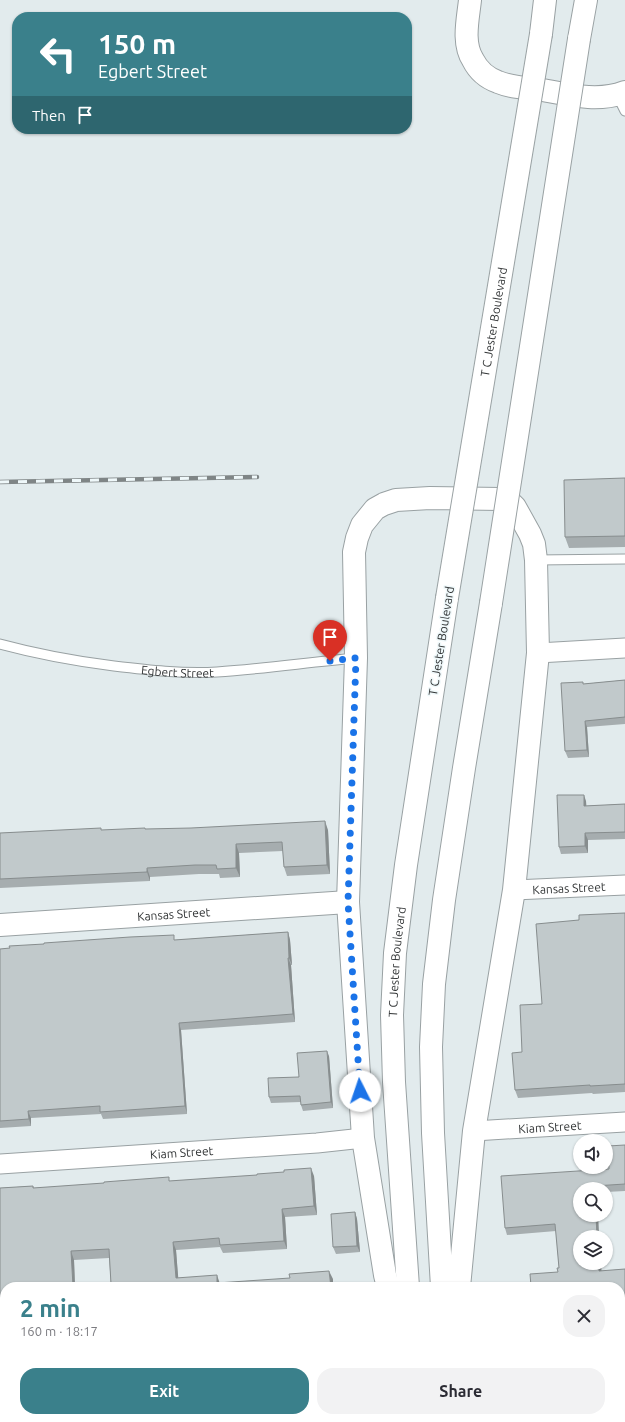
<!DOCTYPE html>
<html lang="en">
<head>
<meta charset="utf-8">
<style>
  body { margin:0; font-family:Ubuntu,sans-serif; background:#f2f2f3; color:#2b2b33; height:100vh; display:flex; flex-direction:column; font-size:15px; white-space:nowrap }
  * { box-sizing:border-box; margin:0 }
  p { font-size:13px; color:#7c7c81 }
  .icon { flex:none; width:22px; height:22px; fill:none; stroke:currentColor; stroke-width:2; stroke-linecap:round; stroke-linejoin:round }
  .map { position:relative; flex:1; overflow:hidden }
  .side { position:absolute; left:0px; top:1282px; width:625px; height:140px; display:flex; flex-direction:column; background:#fff; border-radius:16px 16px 0 0; box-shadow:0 1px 3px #0004 }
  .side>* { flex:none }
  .guide { position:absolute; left:12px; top:12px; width:400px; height:122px; border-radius:16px; box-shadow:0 1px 3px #0004; background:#3a808b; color:#fff; overflow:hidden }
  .tools { position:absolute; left:573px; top:1134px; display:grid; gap:8px }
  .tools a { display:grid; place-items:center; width:40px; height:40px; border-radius:50%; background:#fff; box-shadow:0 1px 3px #0004; font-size:20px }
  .pin { position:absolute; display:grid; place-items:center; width:34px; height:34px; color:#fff; margin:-41px -17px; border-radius:50% 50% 50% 0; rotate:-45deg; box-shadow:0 0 4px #0007 }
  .pin .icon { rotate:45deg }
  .me { position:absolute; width:44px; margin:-22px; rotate:356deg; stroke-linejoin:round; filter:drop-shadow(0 0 3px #0008) }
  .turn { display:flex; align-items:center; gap:14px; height:84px; padding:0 20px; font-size:18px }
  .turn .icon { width:52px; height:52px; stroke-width:2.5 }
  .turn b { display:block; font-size:28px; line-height:34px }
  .then { display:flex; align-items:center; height:38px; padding:0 20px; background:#0003; gap:8px; font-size:15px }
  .round { display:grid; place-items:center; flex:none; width:42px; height:42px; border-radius:16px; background:#f2f2f3 }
  .summary { display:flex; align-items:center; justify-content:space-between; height:68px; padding:0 20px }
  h1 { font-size:24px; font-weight:600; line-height:30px; color:#3a808b }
  .action { display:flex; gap:8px; margin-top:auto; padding:8px 20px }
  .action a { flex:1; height:46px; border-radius:16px; background:#3a808b; color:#fff; font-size:16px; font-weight:600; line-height:46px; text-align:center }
  .action a+a { background:#f2f2f3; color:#2b2b33 }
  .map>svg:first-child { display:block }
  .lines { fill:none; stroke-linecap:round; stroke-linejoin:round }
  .lane-casing { stroke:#99a1a3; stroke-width:11 }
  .street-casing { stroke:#99a1a3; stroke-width:21 }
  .secondary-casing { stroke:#99a1a3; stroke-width:24 }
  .lane { stroke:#fff; stroke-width:9 }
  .street { stroke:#fff; stroke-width:19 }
  .secondary { stroke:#fff; stroke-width:22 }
  .rail-casing { stroke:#7f8586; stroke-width:4.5 }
  .rail { stroke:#eff8fa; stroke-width:3; stroke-dasharray:9; stroke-linecap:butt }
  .secondary-bridge-casing { stroke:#99a1a3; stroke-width:24; stroke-linecap:butt }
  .secondary-bridge { stroke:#fff; stroke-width:22 }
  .wall { fill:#a6adaf; fill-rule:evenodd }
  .shaded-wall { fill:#878d8e }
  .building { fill:#c1c9cb; stroke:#878d8e; fill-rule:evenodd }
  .route { stroke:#1a73e8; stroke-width:7; stroke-dasharray:0 12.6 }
  .labels { text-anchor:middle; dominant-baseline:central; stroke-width:3; stroke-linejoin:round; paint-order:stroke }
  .street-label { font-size:12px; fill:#323536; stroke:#eff8fa }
</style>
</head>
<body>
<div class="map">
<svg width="625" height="1422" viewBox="0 0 625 1422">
  <rect width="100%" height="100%" fill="#e2ebed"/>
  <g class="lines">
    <g class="lane-casing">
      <g id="lane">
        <path d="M617,95l8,16"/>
        <path d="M536,560l89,-1"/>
        <path id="s1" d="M0,644c37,10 75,17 114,22 34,4 68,8 103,6 46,-3 93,-10 139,-14"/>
      </g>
    </g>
    <g class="street-casing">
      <g id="street">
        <path d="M538,653l87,-5"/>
        <path id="s2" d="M514,890l111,-5"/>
        <path id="s3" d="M474,1131l151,-9"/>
        <path id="s4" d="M0,1164l317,-21 46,-5"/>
        <path d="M620,1360h5"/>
        <path d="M0,1402h5"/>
      </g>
    </g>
    <g class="secondary-casing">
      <g id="secondary">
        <path d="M470,0c-2,19 -8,43 3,60 5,10 14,18 25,22 12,5 26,6 39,7 29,5 60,14 88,3"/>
        <path d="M541,34l4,-34"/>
        <path d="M579,39l7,-39"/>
        <path id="s5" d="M0,925l348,-23"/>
        <path d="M388,1287l-3,-12 -22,-137 -15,-236 8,-244 -2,-106 3,-14 5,-13 13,-16 9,-5 12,-4 34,-2 71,1 9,3 5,5 15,27 4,10 2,16 2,93 -24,237 -40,241 -15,156"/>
        <path id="s6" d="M408,1287l-14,-205 -2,-67 3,-62 11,-88 41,-267"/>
        <path d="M442,1287l-9,-154 -2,-86 3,-63 10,-84 20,-132 27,-165"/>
        <path d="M416,1417l1,5"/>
        <path d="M454,1417l1,5"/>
      </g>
    </g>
    <use href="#lane" class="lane"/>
    <use href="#street" class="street"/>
    <use href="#secondary" class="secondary"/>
    <g class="rail-casing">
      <path id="rail" d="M0,482l257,-5"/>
    </g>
    <use href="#rail" class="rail"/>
    <g class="secondary-bridge-casing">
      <g id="secondary-bridge">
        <path id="s7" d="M447,598l94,-564"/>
        <path d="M491,603l88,-564"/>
      </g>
    </g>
    <use href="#secondary-bridge" class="secondary-bridge"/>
  </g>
  <path class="wall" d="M625,478v69l-56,1 -4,-11z
    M625,680v44l-38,3 2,30 -21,1 -3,-7 18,-69v2z
    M586,801v5l39,-2v35l-37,1v13l-27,1 -2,-7z
    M145,829l183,1 2,44 -43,2 -3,-9 -1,-16 -44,2 1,24 -20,1 -1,-4h-20l-49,3v4l-150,7v-55z
    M625,913v179l-32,2 -1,-1 -74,5 -3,-8 7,-38 20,-48 37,-84z
    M288,932l2,8 2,25h-1l4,57 -114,8 6,84 -84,5 -2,-5 -70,4v8l-31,2v-179l176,-9z
    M329,1056l4,52 -30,3 -2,-6v-3l-30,1 -2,-6z
    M625,1145v46l-19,1v-3h-26l18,26 1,22h-19l21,26v8l24,-2v58h-5v-40l-89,-1 27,-14 1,-4 -3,-37 -49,4 -2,-7 104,-59z
    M314,1176l3,39 -32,2 2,32 -64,4 -3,-6 -44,3 2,28 41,5 114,-4v8h-328v74h-5v-173l33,-2 1,2 136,-7zM109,1258l2,26 -36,2 -1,-26z
    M355,1212l2,7 3,33 -24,2 -3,-7z
    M507,1417h113l-4,4 -14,1h-94z"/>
  <path class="shaded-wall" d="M585,721l2,6 2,30 -2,-7z
    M584,795l2,6 1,12 -3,-7z
    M325,821l3,9 2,44 -3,-9z
    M585,833l3,7v13l-3,-7z
    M236,844l3,9 1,24 -4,-9z
    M147,868l3,9v4l-3,-9z
    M288,932l2,8 2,25 -3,-7z
    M288,958l3,7 4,57 -2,-8z
    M179,1023l2,7 6,84 -2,-8z
    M327,1051l2,5 4,52 -2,-6z
    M28,1111l3,7v8l-2,-7z
    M311,1168l3,8 3,39 -3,-9z
    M282,1209l3,8 2,32 -3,-8z
    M355,1212l2,7 3,33 -3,-6z
    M596,1215h2l1,22h-2z
    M173,1242l3,8 3,37 -3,-9z
    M71,1251l3,9 1,27h-2z
    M599,1263h2l1,15 -3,-7z
    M329,1271l4,8v8h-2z
    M217,1275l3,9 -3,-1z
    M378,1417h2l1,5h-3z"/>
  <path class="building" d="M625,478v58l-60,1 -1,-57z
    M625,680v37l-40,4 2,29 -22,1 -4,-68 22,-1v2z
    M557,795h27v11l41,-2v28l-40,1v13l-26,1z
    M325,821l2,44 -43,2 -2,-25 -46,2v24l-19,1 -1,-4h-21l-48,3v4l-147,7v-46l101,-5v2l44,-2v1l46,-1z
    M625,913v171l-35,2v-1l-75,5 -3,-37 10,-1 -2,-47 22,-1 -6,-80 43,-4v-5z
    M288,932l1,26h-1l5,56 -114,9 6,83 -85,6v-6l-72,5 1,8 -29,2v-172l10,-1 -1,-2 35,-2v-1l86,-6 44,-2v5z
    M327,1051l4,51 -30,3 -1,-9 -31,1 -1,-19 31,-1 -2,-24z
    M625,1145v39l-31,2v3h-14v26h16l1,22h-17v26h19v8l26,-2v51h-5v-33h-99l10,-1 -1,-12 28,-2 -1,-4h2l-4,-44 -50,4 -4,-52 108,-7 -1,-23z
    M311,1168l3,38 -32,3 2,32 -64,4 -1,-7 -46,4 3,36 41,-3v8l73,-5 -1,-4 40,-3 2,16h-326v66h-5v-165l33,-2v2l71,-5v-1l65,-5v4l43,-3 45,-3v-1l27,-2v-2zM109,1249l2,35 -38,2 -2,-35z
    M355,1212l2,34 -24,1 -2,-33z
    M620,1383h5v39h-9v-5h4z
    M206,1417h172v5h-172z
    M507,1417h79l-21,2 1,3h-58z
    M12,1418v4h-12v-3z"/>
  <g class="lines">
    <path class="route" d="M330,661l26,-3 -8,244 12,189"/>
  </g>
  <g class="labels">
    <g class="street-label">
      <text stroke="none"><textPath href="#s7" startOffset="280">T C Jester Boulevard</textPath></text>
      <text transform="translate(441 641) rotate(-81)">T C Jester Boulevard</text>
      <text stroke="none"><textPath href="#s1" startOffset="180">Egbert Street</textPath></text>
      <text stroke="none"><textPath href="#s2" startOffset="55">Kansas Street</textPath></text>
      <text stroke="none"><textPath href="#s5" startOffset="174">Kansas Street</textPath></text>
      <text stroke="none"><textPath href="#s6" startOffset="326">T C Jester Boulevard</textPath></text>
      <text stroke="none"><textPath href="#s3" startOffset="76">Kiam Street</textPath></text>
      <text stroke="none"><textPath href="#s4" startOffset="182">Kiam Street</textPath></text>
    </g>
  </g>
</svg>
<div class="tools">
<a><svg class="icon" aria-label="sound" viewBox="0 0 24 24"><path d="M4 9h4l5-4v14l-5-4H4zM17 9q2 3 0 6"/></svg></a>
<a><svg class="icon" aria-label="search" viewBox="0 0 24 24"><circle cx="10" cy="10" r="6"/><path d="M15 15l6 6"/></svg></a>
<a><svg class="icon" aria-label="layers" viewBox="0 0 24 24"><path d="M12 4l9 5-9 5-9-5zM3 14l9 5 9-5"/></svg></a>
</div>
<div class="pin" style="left:330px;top:661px;background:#d93025"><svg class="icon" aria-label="arrive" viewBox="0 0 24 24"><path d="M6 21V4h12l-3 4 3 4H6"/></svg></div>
<svg class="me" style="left:360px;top:1091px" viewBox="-20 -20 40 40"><circle r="19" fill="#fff"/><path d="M0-13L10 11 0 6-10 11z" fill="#1a73e8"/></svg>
<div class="guide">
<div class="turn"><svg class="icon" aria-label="left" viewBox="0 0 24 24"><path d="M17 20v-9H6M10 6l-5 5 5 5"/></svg><div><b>150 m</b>Egbert Street</div></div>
<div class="then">Then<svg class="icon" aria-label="arrive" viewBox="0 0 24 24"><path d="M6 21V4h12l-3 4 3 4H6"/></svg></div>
</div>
<section class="side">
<div class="summary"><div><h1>2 min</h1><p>160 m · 18:17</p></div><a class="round"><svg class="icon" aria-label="close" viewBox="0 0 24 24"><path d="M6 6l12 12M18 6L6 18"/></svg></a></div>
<div class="action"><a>Exit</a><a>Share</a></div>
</section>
</div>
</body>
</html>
